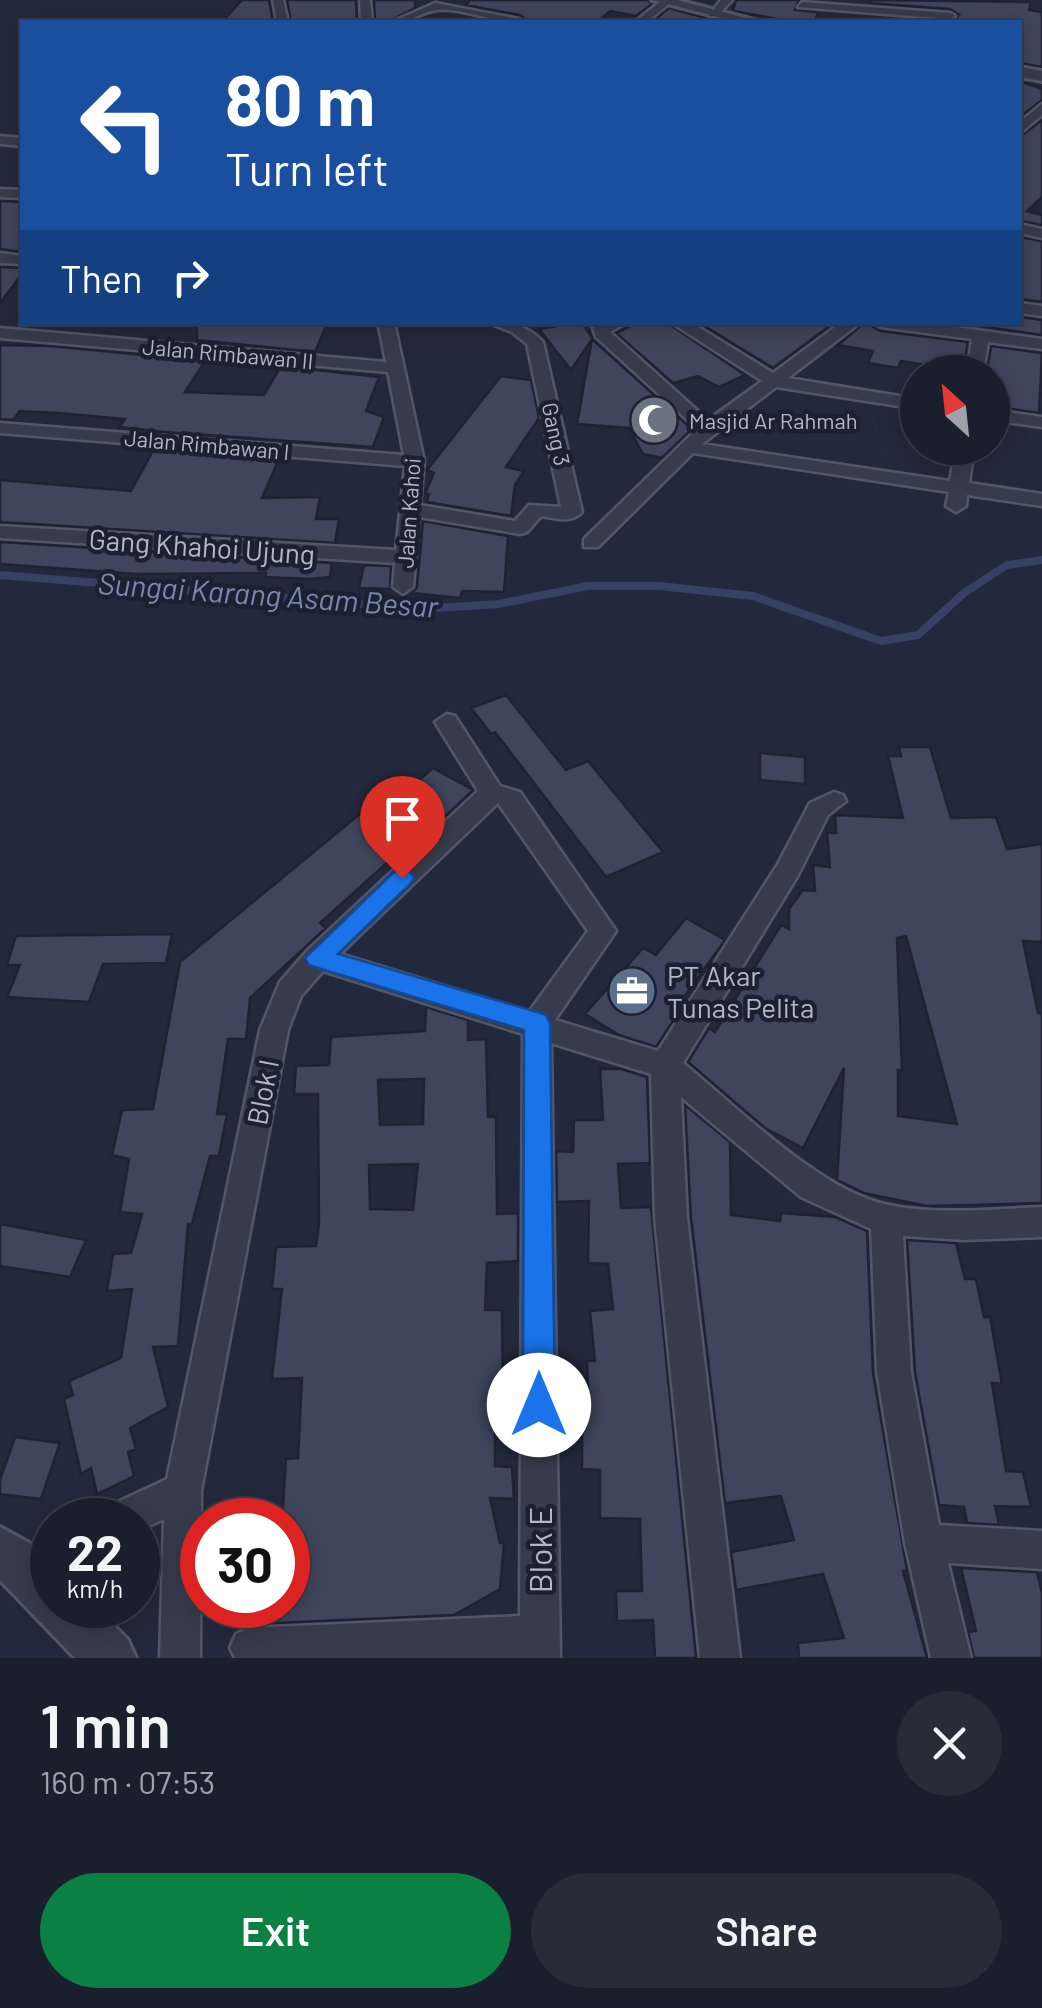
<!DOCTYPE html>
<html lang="en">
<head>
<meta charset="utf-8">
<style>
  body { margin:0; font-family:Barlow,sans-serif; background:#272c39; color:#f1f3f6; height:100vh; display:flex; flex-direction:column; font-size:38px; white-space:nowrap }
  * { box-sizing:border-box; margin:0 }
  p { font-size:32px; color:#9fa2aa }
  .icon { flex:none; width:55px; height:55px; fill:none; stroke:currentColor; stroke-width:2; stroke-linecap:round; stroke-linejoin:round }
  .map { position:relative; height:1658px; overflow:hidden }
  .details { display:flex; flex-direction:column; background:#1a1f2d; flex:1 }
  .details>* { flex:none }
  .hud { position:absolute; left:20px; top:20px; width:1002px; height:305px; border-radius:0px; box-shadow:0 5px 25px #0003,0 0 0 2px #383d49; background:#1a4fa0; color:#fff; overflow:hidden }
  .needle { width:65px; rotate:333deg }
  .tools { position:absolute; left:900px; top:355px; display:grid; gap:20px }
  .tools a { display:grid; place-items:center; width:110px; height:110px; border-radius:50%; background:#1a1f2d; box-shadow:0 5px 25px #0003,0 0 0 2px #383d49; font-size:50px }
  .speed { position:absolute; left:30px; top:1498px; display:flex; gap:20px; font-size:50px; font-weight:700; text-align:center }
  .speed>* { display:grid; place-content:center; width:130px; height:130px; border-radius:50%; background:#1a1f2d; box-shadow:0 5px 25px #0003,0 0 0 2px #383d49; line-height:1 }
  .speed small { font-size:25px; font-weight:400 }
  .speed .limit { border:15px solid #d22; background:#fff; color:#111 }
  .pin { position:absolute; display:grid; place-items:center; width:85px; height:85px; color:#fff; margin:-102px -42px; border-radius:50% 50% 50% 0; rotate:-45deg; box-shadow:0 0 10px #0007 }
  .pin .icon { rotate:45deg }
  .me { position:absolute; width:110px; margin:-55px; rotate:0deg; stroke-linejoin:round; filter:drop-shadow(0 0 8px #0008) }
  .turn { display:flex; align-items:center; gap:35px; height:210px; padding:0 40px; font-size:45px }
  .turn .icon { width:130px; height:130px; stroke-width:2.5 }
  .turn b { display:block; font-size:70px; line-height:85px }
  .then { display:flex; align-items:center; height:95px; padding:0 40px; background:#0003; gap:20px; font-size:38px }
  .round { display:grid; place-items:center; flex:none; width:105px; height:105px; border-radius:52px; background:#272c39 }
  .summary { display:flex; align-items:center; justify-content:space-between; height:170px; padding:0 40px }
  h1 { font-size:60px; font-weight:600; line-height:75px }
  .primary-button { display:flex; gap:20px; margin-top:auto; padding:20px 40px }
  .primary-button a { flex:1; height:115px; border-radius:60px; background:#0b8043; color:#fff; font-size:40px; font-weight:600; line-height:115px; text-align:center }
  .primary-button a+a { background:#272c39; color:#f1f3f6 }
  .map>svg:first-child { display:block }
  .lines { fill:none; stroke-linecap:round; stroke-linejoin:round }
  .stream { stroke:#364163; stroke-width:8 }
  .building { fill:#3f455c; stroke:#1e2333; stroke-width:2.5; fill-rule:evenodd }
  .minor-casing { stroke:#525767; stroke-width:5 }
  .tertiary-casing { stroke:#525767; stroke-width:6 }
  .minor { fill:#373c4d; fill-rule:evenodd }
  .tertiary { fill:#373c4d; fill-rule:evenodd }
  .route { fill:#1a73e8; stroke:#114b97; stroke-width:2.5 }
  .labels { text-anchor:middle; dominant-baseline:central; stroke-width:9; stroke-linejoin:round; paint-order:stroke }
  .far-street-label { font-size:22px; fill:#b3b7c8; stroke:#1c2131 }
  .far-poi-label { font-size:22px; fill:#b3b7c8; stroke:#1c2131; text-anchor:start }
  .street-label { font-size:28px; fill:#b3b7c8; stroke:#1c2131 }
  .poi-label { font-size:28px; fill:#b3b7c8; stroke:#1c2131; text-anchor:start }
  .water-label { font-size:30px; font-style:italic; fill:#7a87b0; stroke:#1c2131 }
  .near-street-label { font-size:32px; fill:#b3b7c8; stroke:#1c2131 }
</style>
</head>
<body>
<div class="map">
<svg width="1042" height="1658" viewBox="0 0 1042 1658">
  <rect width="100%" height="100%" fill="#23293c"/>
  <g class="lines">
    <path class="stream" d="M0,575l420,34 79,-5 89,-18h71l94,10 128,45 37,-6 46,-42 43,-28 35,-5"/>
  </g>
  <path class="building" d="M242,0h27l4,22h-51z
    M287,0h69l1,22h-66z
    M374,0h41v8l-27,14h-13z
    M470,0h178l4,4 -16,12 -26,-5 -13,11h-69l-8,-7 -54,-10z
    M736,0h63l-4,10 23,2 -3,10h-21l-61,-11z
    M870,0l161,2 -2,8 13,2v55l-22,-4v-41h-69l8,-7 -9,-6 -81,-6z
    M669,8l37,10 1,1 -6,3 -47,-2z
    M1020,81l22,8v11l-22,17z
    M1042,120v77l-15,14 15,4v10l-22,-4v-84z
    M0,201l22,1v50l-22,-3z
    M1020,237l22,4v61l-22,-3z
    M0,267l22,1v6l-22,29z
    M1020,317l22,3v15l-91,-13h69z
    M197,322h131l-13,30 -118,-12z
    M582,322l11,18 99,89 -30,29 -19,-4 -14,-26 -52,-4 15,-85 -21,31 -32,-41z
    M639,322h27l79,53 -26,12 -21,-11 -25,7 -57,-50z
    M698,322h137l-62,46z
    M865,322l15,9 88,11 -5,29 -62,-10 -3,7 -30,-5 5,-12 -35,-6z
    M0,345l51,1 154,15 -20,31 79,3 17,-29 98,11 -13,34 18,6 -11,30 -209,-15 -45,-5 6,-8 -67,-6 -38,-2 -7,9 -13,-1z
    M991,346l51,7 -3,60 -42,-6 1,-31 -11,-4z
    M501,376l30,4 8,38 -33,49 18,4 -9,14 -4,31 -84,-14 2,-8h-4l9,-21 -7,-3z
    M154,449l125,10 -17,39 58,-1 -4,22h23l-4,24 -335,-21v-42l131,11z
    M423,521l85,15 -4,56 -42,-1 -2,7 -48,-5 5,-6z
    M0,542l332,21 -2,14 -20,2 -45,-2 1,-4 -129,1 -137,-10z
    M364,565l27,1 -1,23 -31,-1z
    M506,695l60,75 22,-9 75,91 -57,25 -111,-145 -4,2 -20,-26z
    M899,747h31l21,71 45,-1 11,32 35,-5v98l-19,-1 15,72h4v190l-115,3 -63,-13 -27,-13 7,-112 -41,80 -38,-20 -77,-66 21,-34 6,4 66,-107 8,4v-20l14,-19 12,1 -2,-26 17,2 -3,-34h9l-1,-18 68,3 -15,-62h13zM906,936l51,188 -59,-8v-46l4,1 -5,-133z
    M760,753l45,4v27l-45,-4z
    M433,768l40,22 -59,56 -5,-3 -89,80 6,5 -76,70 -4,41h-18l-11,75h10l-8,42h-9l-18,68h-4l-10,122 -25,1 15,60 -38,21 6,21 -8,3 6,24 -37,18 -6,-26 -10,6 -17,-75 9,-4 -4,-14 52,-23 11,-69 -25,2 6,-37 18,-1 11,-39 -22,-2 9,-53 -17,-4 10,-45 31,-1 27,-147 204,-168 11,7z
    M686,918l39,22 -49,68 4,2 -24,37 -37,-12 -34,-21 58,-66 13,7z
    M172,934l-6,29 -63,1 -14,38 -82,-5 13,-32h-13l9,-29z
    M426,1007l42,13v20l18,-1 2,78h8l1,97 21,-1v48l-31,2 -2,47h17l1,95 -8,1v60l17,1 2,32 -24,-1 10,45h4l-4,46 -46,26 -202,9 2,-19h34v-85h-6l4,-61 12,-1 4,-80 -30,1 10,-90h-10l4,-42 40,-1 3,-22 -1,-130h-24l2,-28 33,-1 2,-28 94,-6zM424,1079l-1,45 -43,1 -2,-45zM418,1164l-5,46 -43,-1 -1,-44z
    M600,1069h21l26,8 3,86 -32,1 3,44 30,-1 45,451h-41l-2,-38 -36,1 -1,-30h26l-2,-72 -40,-1v-48l-18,-1v-52h7l-2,-56h8l-5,-50 23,-2 -5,-45 -20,-1 1,-62 -32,1 -1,-51 17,1 1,-32h29z
    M685,1105l45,37 1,73 49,6 1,-8 54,4 32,14 6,142 34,197 -4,1 24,87h-128l-1,-15 46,-5 -21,-64 -87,16 -5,-38 63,-12 -13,-44 -56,7 -34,-285z
    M0,1224l86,16 -16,37 -70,-11z
    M907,1240l49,3 9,36h11l8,38h6l12,67 -10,-1 14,88 17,1 8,35 -36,-1 4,19 -32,-2 -3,-16 -25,-2 -24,-133z
    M15,1437l45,6 -19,56 -41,-5v-14z
    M961,1568l76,4 5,21v65h-68l-6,-26 8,-1z"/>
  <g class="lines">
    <g class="minor-casing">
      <path id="minor" d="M273,0h10l5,22h-11z
        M360,0h10l2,22h-11z
        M721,0h11l-15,16h-8z
        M661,1l9,2 -24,19h-11z
        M802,2l148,11 5,3 -5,3 -152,-12z
        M435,3l84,16 6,3c-30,2 -59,-14 -87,-12 -16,1 -28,13 -46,12z
        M1042,104v11l-22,18v-11z
        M0,136l22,2v8l-22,-2z
        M0,189l22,1v8l-22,-1z
        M1020,224l22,5v9l-22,-5z
        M0,253l22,3v8l-22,-1z
        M1020,303l22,3v10l-22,-3z
        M378,322h16l30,139 -4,44 95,16 14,-16 32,2 -34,-163 -15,-12 -26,-10c25,0 39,2 57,20l39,170c-11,12 -27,6 -41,4l-14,16 -7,2 -101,-17 -6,70 -10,7 -10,-7 2,-24 -395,-25v-12l396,24 9,-84 -405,-33v-10l404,32 -16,-83 -388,-34v-10l386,34z
        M601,322h26l-17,10 98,88 54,-39 -92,-59h20l83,51 69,-51h19l-73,56 130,21v10l-142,-22 -74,57 248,37 6,-33h18l-5,35 73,11v12l-75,-11 -1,11 -10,6 -10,-6 3,-14 -256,-39 -95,94h-14v-8l113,-110 -101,-92 -3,-9z
        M872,322h48l122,17v10l-54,-7 -5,30h-16l5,-33 -92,-12z
        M992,410l50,7v10l-50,-7z
        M447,714l8,2 45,70 20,6 96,139 -61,89 103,31 120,-187 32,-61 24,-11 9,3 3,6 -18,14 -31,62 -114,186c54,44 138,129 206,142 49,10 104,4 153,2v30l-79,3 -60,-4 8,136 28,153 103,6v38l-94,-6 23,95h-40l-26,-115 -28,-171 -6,-143 -70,-32 -120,-100 6,121 53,440h-40l-45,-440 -4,-144 -100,-31 9,615h-325l-5,-10 6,-14 14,-6 270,-12 3,-582 -200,-63 -22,25 -13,34 -87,461 -1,167h-40l4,-139 -26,12v-11h-36l5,-13 60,-28 93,-449 20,-48 28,-32 170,-159 -43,-69zM498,803l90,128 -59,81 -189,-58z"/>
    </g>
    <g class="tertiary-casing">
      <path id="tertiary" d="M652,0h25l85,22h-24z
        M1020,67l22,4v10l-22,-4z
        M0,1527l38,21 14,14v43h42l34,35 8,18h-61l-75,-78z"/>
    </g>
    <use href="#minor" class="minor"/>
    <use href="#tertiary" class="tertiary"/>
  </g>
  <path class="route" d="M402,869l8,3 4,6 -4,6 -72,70 199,58 9,3 4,8 5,382 -5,11 -11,5 -11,-5 -5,-11 1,-375 -206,-62 -9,-3 -4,-7 89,-86z"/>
  <defs>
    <g id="mosque-disc" transform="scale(2.5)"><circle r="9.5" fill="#6b7280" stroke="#1c2131"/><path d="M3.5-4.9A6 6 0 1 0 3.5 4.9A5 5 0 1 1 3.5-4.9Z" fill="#fff"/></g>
    <g id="office-disc" transform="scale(2.5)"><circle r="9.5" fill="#5c6f8a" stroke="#1c2131"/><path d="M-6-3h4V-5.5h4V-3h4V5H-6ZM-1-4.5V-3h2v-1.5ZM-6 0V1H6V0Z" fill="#fff"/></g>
  </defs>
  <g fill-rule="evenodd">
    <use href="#mosque-disc" x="654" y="420"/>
    <use href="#office-disc" x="632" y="991"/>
  </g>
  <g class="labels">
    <g class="far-street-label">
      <text transform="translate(228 353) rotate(5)">Jalan Rimbawan II</text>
      <text transform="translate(557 434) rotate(78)">Gang 3</text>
      <text transform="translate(207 444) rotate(5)">Jalan Rimbawan I</text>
      <text transform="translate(408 513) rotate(-86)">Jalan Kahoi</text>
    </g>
    <g class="far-poi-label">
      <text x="689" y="420">Masjid Ar Rahmah</text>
    </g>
    <g class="street-label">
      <text transform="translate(202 546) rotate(4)">Gang Khahoi Ujung</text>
      <text transform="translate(262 1092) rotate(-79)">Blok I</text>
    </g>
    <g class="poi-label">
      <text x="667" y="975">PT Akar<tspan x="667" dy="32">Tunas Pelita</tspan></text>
    </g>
    <g class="water-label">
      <text transform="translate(268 594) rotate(4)">Sungai Karang Asam Besar</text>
    </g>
    <g class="near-street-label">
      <text transform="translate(539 1550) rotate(-90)">Blok E</text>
    </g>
  </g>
</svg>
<div class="tools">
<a><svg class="needle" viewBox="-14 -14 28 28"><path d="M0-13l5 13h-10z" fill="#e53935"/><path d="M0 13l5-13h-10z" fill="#9fa2aa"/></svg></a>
</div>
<div class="speed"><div>22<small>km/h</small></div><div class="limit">30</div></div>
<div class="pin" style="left:402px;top:878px;background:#d93025"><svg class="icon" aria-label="arrive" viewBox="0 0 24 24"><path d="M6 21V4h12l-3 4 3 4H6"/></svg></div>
<svg class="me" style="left:539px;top:1405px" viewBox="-20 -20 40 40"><circle r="19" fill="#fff"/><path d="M0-13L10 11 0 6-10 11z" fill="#1a73e8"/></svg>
<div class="hud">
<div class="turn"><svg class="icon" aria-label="left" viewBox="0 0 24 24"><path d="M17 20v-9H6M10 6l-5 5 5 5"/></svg><div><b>80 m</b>Turn left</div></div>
<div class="then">Then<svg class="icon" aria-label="right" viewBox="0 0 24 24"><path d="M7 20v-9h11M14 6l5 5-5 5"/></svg></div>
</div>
</div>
<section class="details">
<div class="summary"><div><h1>1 min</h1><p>160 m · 07:53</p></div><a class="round"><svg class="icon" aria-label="close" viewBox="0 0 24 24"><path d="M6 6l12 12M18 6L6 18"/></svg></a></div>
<div class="primary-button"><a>Exit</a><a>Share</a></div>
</section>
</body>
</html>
